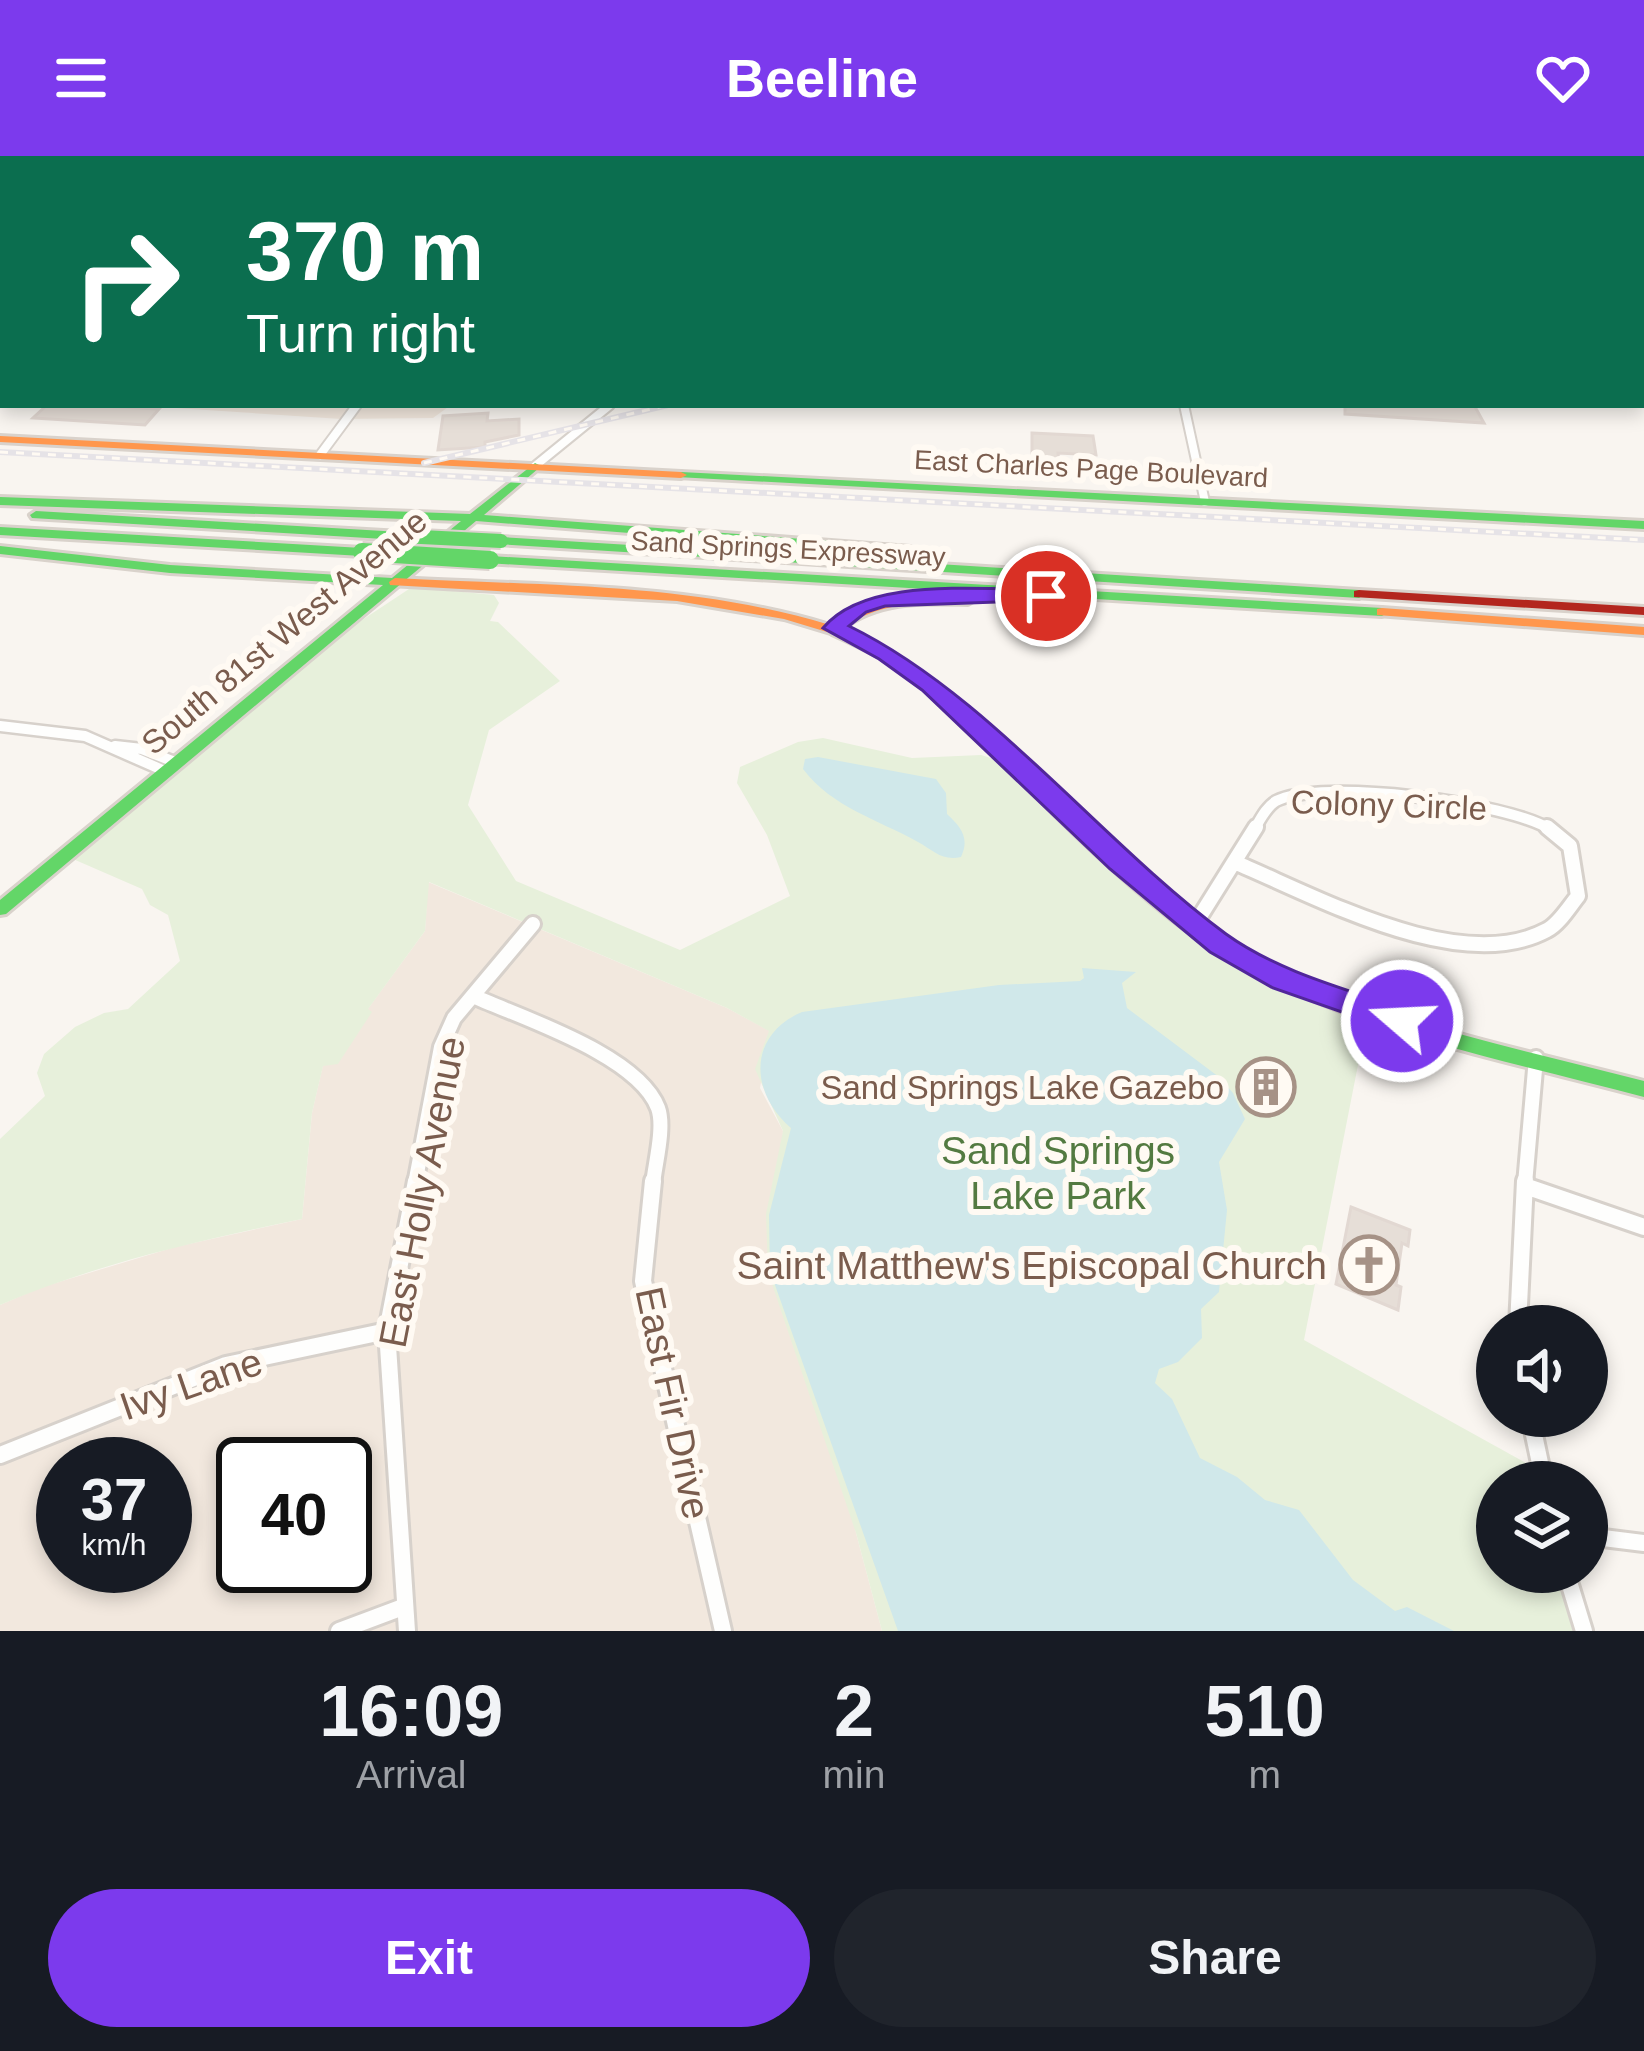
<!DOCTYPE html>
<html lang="en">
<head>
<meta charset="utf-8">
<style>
  body { margin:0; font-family:Arial,sans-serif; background:#20242c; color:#f1f3f6; height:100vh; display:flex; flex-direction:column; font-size:45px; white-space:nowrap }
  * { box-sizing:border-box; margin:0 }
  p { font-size:39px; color:#9ea1a6 }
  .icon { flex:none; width:66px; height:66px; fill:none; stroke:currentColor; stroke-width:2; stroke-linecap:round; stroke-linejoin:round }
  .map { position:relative; height:1475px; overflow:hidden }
  .drawer { display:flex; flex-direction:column; background:#171b24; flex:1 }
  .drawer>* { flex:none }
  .top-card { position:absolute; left:0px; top:0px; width:1644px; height:252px; box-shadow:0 6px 18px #0003; background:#0b6e4f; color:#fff; overflow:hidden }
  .buttons { position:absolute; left:1476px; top:1149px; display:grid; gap:24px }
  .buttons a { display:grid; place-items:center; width:132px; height:132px; border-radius:50%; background:#171b24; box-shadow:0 6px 18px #0003; font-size:60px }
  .speed { position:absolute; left:36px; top:1281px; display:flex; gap:24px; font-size:60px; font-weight:700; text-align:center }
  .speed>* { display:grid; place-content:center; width:156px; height:156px; border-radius:50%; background:#171b24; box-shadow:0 6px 18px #0003; line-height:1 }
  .speed small { font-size:30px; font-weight:400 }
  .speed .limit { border:6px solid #111; border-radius:18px; background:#fff; color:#111 }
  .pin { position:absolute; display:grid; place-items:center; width:102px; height:102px; color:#fff; margin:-51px; border:6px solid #fff; border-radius:50%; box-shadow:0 3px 12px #0007 }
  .me { position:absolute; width:132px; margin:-66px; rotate:289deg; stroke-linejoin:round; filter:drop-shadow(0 0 9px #0008) }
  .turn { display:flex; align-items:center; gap:42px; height:252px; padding:0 48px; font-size:54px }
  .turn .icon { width:156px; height:156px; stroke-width:2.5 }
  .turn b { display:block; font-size:84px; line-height:102px }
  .eta { display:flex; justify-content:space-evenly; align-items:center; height:204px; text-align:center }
  .eta b { font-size:72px; font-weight:700; line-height:84px }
  .button { display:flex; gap:24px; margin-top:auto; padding:24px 48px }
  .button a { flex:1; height:138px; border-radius:72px; background:#7c3aed; color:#fff; font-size:48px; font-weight:700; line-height:138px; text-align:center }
  .button a+a { background:#20242c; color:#f1f3f6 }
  header { display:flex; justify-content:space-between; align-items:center; height:156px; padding:0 48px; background:#7c3aed; color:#fff; font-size:54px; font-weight:700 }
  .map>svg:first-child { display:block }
  .residential { fill:#f2e8de; fill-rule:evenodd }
  .green { fill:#e7f0db }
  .water { fill:#d0e8ea }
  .building { fill:#e6ded7; stroke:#e2d8d2; stroke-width:3 }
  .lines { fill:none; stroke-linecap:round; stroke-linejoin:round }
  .street-far4-casing { stroke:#d7d1cb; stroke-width:9 }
  .street-far3-casing { stroke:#d7d1cb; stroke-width:12 }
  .street-far2-casing { stroke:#d7d1cb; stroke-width:15 }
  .street-far1-casing { stroke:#d7d1cb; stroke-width:20 }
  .street-casing { stroke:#d7d1cb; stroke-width:22 }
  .fast-casing { stroke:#d9d2cb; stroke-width:6 }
  .slow-casing { stroke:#d9d2cb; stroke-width:6 }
  .jam-casing { stroke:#d9d2cb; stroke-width:6 }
  .street-far4 { stroke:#fefefd; stroke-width:6 }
  .street-far3 { stroke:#fefefd; stroke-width:8 }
  .street-far2 { stroke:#fefefd; stroke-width:10 }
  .street-far1 { stroke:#fefefd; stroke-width:14 }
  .street { stroke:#fefefd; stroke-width:16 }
  .fast { fill:#63d668; fill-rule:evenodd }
  .slow { fill:#ff974d; fill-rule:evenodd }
  .jam { fill:#b3261e; fill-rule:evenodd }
  .rail-casing { stroke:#e6e3e7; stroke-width:6 }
  .rail { stroke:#fffaf3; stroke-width:3; stroke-dasharray:8; stroke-linecap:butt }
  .fast-bridge-far1-casing { stroke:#dad1cc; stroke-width:18; stroke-linecap:butt }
  .fast-bridge-casing { stroke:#dad1cc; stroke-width:22; stroke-linecap:butt }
  .fast-bridge-far1 { stroke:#63d668; stroke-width:14 }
  .fast-bridge { stroke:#63d668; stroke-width:18 }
  .route { fill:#7c3aed; stroke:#51269a; stroke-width:3 }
  .labels { text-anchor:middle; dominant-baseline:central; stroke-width:12; stroke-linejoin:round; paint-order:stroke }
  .far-street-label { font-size:27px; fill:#7a5c4d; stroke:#fffaf3 }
  .street-label { font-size:33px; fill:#7a5c4d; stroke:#fffaf3 }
  .poi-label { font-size:33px; fill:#7a5c4d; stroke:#fffaf3; text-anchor:end }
  .near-park-label { font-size:39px; fill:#537a41; stroke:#fffaf3 }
  .near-street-label { font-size:39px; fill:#7a5c4d; stroke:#fffaf3 }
  .near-poi-label { font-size:39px; fill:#7a5c4d; stroke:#fffaf3; text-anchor:end }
</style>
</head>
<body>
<header><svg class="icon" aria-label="menu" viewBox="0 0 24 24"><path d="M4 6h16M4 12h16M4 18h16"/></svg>Beeline<svg class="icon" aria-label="heart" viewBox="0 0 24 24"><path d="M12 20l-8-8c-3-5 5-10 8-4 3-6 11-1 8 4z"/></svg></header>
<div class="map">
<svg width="1644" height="1475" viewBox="0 0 1644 1475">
  <rect width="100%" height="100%" fill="#f9f5f0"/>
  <path class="residential" d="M0,0h588l-585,3v64z
    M130,249h321l-18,13 -92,1z
    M428,726l299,126 43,23 -10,57 23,43 -1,21 74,381 26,98h-882v-326l39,-17 136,-41 127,-28 10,-106 11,-48 48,-53 -4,-2 58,-79zM63,1308h102v102h-102zM243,1308h102v102h-102z"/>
  <path class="green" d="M412,431l82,8 5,8 -9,18 8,1 62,59 -71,49 -21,75 48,76 164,69 110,-54 -23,-61 -30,-52 3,-16 58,-25 25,-4 89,20 69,-3 23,7 179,164 110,67 74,26 -63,321 222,123 5,19h-34v90h59l17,59h-691l-26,-98 -88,-261 -2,-58 17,-83 -28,-62 14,-38 -42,-23 -298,-126 -4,49 -57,78 4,3 -34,52 -15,2 -11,47 -10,106c-102,21 -206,45 -302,86v-166l45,-43 -8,-23 7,-19 31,-27 29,-14 24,-4 52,-48 -12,-46 -18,-10 -8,-16 -69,-30 271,-227z"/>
  <path class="water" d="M818,601l118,22 10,14 1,21c14,13 23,24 14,43 -19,4 -27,-6 -43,-15 -41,-23 -85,-34 -115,-73l2,-10z
    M1082,812l54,4 -14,11 5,25 92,69 14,16 12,26 -26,43 8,48 -8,82 -18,17 1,29 -24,24 -19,7 -4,14 17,16 28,59 37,19 28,23 34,10 54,70 42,31 12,-4 47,24h-556l-128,-360 -1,-56 22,-87c-42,-36 -43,-93 11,-116l197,-27 81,-4 4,-3z"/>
  <path class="building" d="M47,249h36l76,4 -14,16 -112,-7z
    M1345,249h129l10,18 -139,-9z
    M488,257l-1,8 32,-2v16l-34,7v5l-47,3 5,-34z
    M1032,277l61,3 3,19 -38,-2 1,16 -27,-1z
    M1351,1051l59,23 -2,16 -6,-3 -6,42 5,2 -3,23 -62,-26z"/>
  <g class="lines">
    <g class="street-far4-casing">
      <path id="street-far4" d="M422,0l16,3
        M764,0l18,3
        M1587,0l21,3
        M253,3l7,-3
        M594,3l5,-3
        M908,3l4,-3"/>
    </g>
    <g class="street-far3-casing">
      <path id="street-far3" d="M1184,249l21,97
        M320,299l37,-50
        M535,310l75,-61"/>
    </g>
    <g class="street-far2-casing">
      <path id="street-far2" d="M0,570l85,10 82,36
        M115,590l27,3 35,14
        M1254,674c6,-10 12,-23 22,-29 43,-23 233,1 275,29"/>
    </g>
    <g class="street-far1-casing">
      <path id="street-far1" d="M1256,671l-22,35c82,34 226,115 313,68 12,-6 22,-23 31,-34l-8,-50 -23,-19
        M1194,770l40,-64
        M473,840c49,22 165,59 185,112 7,19 -3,56 -5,76
        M415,1028l26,-137 13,-29 79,-94
        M1525,1028l11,-126"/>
    </g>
    <g class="street-casing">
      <path id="street" d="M653,1025l-10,100 80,350
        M1525,1030l119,41
        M1518,1170l7,-145
        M1530,1260l14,66
        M0,1299l226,-90 161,-34
        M1587,1380l57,7
        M1566,1416l18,59
        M339,1475l64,-24
        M407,1475l-20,-300 29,-150"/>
    </g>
    <g class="fast-casing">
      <path id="fast" d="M535,307l6,3 -2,2 -55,47 426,32 6,4 -6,4 -434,-34 -470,393 -6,1v-15l383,-315 -213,-12 -170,-19v-8l170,19 222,13 69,-57 -461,-16v-8l470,17z
        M681,316l963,49v8l-967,-52 -2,-2z
        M36,355l365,21 6,4 -6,4 -369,-22 -2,-3z
        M0,371l362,21 6,4 -6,4 -362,-21z
        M501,381l858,53 6,4 -6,4 -862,-54 -2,-3z
        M490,400l892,52 7,4 -7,4 -896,-53v-6z
        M837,471c76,27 131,84 188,140 51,50 103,102 162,145 133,99 300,128 457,169v16c-161,-43 -338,-73 -473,-178 -57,-45 -109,-96 -160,-148 -30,-30 -59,-62 -92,-88 -27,-21 -56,-35 -87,-49v-6z"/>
    </g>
    <g class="slow-casing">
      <path id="slow" d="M0,280l681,36 6,3 -6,3 -681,-36z
        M395,422c146,8 294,4 435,47 42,-31 88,-30 138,-29l7,4 -7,4c-45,-1 -88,-4 -126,25v5l-5,1 -53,-16 -107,-18 -287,-16 -1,-3z
        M1382,452l262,19v8l-267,-20v-6z"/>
    </g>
    <g class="jam-casing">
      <path id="jam" d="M1359,434l285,17v8l-290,-18v-6z"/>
    </g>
    <use href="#street-far4" class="street-far4"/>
    <use href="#street-far3" class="street-far3"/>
    <use href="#street-far2" class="street-far2"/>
    <use href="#street-far1" class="street-far1"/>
    <use href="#street" class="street"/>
    <use href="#fast" class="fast"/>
    <use href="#slow" class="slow"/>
    <use href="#jam" class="jam"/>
    <g class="rail-casing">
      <path id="rail" d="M0,296l1644,88
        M424,307l244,-58"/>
    </g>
    <use href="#rail" class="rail"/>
    <g class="fast-bridge-far1-casing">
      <path id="fast-bridge-far1" d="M401,380l100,5"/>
    </g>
    <g class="fast-bridge-casing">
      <path id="fast-bridge" d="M362,396l128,8"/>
    </g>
    <use href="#fast-bridge-far1" class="fast-bridge-far1"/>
    <use href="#fast-bridge" class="fast-bridge"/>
  </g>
  <path class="route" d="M1046,433l8,2v9l-169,6 -19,6 -17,14c139,68 250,214 377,308 54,39 124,56 187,78l4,9 -4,8 -11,4 -129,-45 -63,-36 -100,-83 -188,-179 -43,-31 -56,-31c44,-53 158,-37 223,-39z"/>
  <defs>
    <g id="building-ring" transform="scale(3)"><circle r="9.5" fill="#fffaf3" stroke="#a69286" stroke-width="1.5"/><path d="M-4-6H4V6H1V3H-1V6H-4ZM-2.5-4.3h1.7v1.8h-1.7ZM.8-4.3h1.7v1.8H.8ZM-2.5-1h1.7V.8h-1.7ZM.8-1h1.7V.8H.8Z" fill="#a69286"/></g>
    <g id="church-ring" transform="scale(3)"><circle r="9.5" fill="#fffaf3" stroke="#a69286" stroke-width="1.5"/><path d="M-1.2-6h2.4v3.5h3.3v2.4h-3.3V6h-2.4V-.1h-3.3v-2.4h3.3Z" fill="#a69286"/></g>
  </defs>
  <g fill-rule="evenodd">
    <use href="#building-ring" x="1266" y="931"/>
    <use href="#church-ring" x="1369" y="1109"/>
  </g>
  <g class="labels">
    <g class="far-street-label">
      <text transform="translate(1091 313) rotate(3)">East Charles Page Boulevard</text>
      <text transform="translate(788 393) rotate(3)">Sand Springs Expressway</text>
    </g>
    <g class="street-label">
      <text transform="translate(284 476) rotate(-40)">South 81st West Avenue</text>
      <text transform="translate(1389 649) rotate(2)">Colony Circle</text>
    </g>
    <g class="poi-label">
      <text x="1224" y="931">Sand Springs Lake Gazebo</text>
    </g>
    <g class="near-park-label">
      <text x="1058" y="994">Sand Springs<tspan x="1058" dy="45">Lake Park</tspan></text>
    </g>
    <g class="near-street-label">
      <text transform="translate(422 1036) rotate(-79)">East Holly Avenue</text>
      <text transform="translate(191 1228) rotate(-19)">Ivy Lane</text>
      <text transform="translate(673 1247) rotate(78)">East Fir Drive</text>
    </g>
    <g class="near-poi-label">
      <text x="1327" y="1109">Saint Matthew's Episcopal Church</text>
    </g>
  </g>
</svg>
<div class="buttons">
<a><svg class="icon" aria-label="sound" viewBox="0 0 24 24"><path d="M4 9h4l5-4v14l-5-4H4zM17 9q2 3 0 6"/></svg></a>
<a><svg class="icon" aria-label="layers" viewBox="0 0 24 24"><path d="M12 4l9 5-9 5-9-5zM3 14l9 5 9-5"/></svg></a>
</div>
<div class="speed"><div>37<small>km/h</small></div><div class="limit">40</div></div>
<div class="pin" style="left:1046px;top:440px;background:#d93025"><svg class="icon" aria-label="arrive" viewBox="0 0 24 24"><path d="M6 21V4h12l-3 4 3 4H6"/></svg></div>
<svg class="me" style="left:1402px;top:865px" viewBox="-20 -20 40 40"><circle r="17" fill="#7c3aed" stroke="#fff" stroke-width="3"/><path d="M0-11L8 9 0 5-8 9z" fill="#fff"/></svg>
<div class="top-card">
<div class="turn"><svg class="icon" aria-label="right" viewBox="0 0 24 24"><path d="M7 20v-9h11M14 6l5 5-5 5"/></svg><div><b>370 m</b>Turn right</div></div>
</div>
</div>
<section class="drawer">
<div class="eta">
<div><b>16:09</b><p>Arrival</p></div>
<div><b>2</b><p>min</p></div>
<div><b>510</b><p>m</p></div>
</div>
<div class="button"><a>Exit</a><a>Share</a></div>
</section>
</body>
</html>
